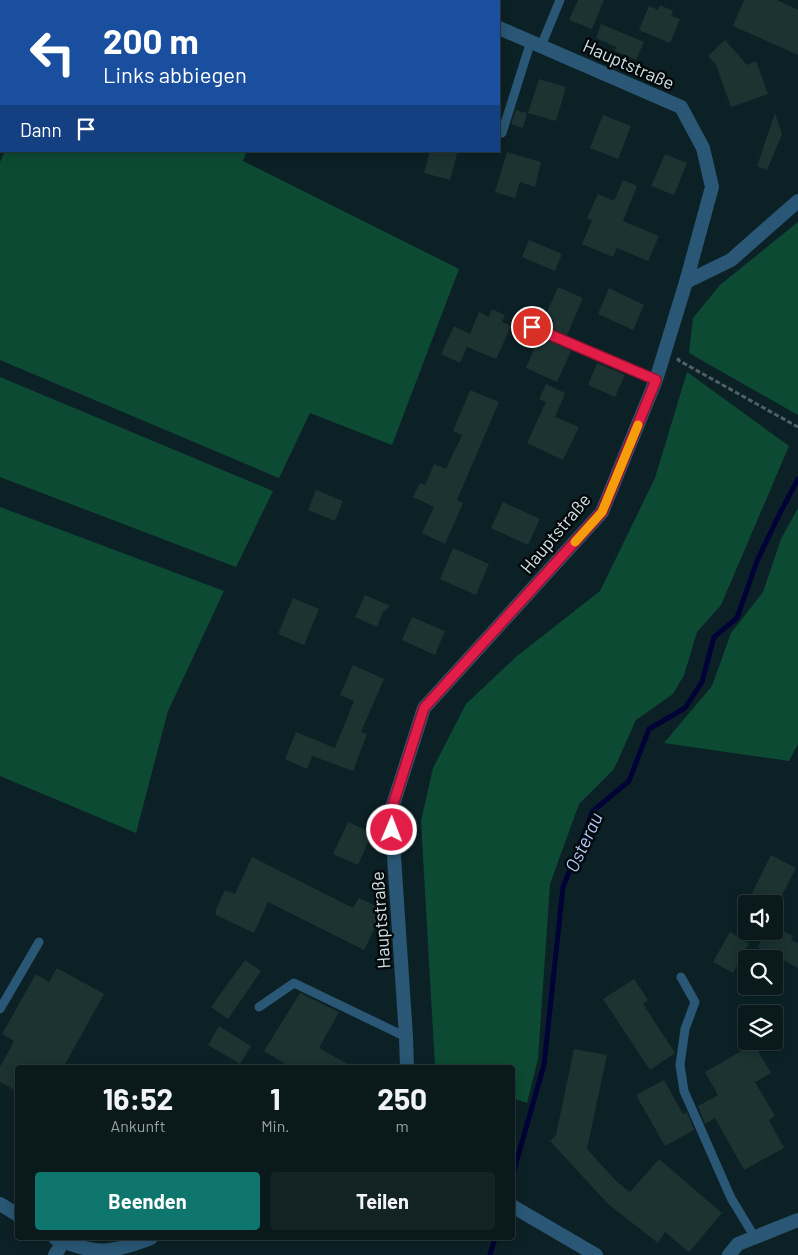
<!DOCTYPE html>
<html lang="de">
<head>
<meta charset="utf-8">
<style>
  body { margin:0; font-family:Barlow,sans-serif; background:#122225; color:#f1f3f6; height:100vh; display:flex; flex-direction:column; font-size:19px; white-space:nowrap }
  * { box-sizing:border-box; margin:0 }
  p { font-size:16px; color:#99a0a3 }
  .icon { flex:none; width:28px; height:28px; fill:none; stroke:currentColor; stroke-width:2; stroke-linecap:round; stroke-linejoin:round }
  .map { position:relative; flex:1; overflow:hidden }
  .details { position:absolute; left:15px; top:1065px; width:500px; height:175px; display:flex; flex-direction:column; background:#09191c; border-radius:5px; box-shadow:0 2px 12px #0003,0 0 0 1px #29383b }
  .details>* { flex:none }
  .top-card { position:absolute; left:0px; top:0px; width:500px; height:152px; box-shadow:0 2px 12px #0003,0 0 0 1px #29383b; background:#1a4fa0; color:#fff; overflow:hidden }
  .fabs { position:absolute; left:738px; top:895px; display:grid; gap:10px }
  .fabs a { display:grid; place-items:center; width:45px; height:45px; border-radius:5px; background:#09191c; box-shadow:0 2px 12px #0003,0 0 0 1px #29383b; font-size:25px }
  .pin { position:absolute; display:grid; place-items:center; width:42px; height:42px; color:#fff; margin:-21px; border:2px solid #fff; border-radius:50%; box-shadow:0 1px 5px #0007 }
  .me { position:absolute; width:55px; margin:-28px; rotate:1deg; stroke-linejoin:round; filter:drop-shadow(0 0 4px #0008) }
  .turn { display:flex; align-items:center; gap:18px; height:105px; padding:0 20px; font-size:22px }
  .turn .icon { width:65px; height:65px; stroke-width:2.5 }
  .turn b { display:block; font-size:35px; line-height:42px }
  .then { display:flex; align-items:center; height:48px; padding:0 20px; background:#0003; gap:10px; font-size:19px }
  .eta { display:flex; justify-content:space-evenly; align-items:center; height:85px; text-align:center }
  .eta b { font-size:30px; font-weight:700; line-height:35px }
  .button { display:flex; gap:10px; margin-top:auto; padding:10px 20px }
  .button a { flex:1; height:58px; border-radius:5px; background:#0f766e; color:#fff; font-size:20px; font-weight:700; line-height:58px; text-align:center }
  .button a+a { background:#122225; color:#f1f3f6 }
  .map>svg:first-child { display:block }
  .green { fill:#0d4a34 }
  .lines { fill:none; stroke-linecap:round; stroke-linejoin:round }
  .stream { stroke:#010235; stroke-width:5 }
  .building { fill:#1c3331 }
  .path { stroke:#4f6165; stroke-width:3; stroke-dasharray:5 2.5; stroke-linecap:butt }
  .service { stroke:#295775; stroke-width:9 }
  .minor { stroke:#295775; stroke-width:14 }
  .tertiary { stroke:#295775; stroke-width:14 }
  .route-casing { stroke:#92132f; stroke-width:12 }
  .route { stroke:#e11d48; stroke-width:9 }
  .slow { stroke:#f59e0b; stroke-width:9 }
  .labels { text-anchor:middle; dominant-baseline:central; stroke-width:5; stroke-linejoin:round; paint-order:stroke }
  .street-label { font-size:18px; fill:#d4e1e4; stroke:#03090b }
  .water-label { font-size:19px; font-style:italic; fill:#aec5f8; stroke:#03090b }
</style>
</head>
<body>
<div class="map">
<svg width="798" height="1255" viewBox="0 0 798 1255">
  <rect width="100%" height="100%" fill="#0c2126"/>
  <path class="green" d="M83,0h159l1,1h-160z
    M5,151h242l-4,10 216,108 -67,176 -82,-32 -31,65 -279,-118v-198z
    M798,222v193l-109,-62 4,-35 27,-33z
    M687,372l102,74 -68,159 -24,27 -13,43 -11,19 -37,26 -22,49 -35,35 -29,80 -12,175 -11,44 -14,-5 -1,-30 -77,-1 -14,-246 12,-53 33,-64 51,-48 83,-65 55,-113z
    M0,377l273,114 -37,76 -236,-90z
    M0,507l224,84 -56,120 -32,122 -136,-57z
    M798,508v236l-9,17 -125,-18 48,-57 19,-53 32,-41 18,-53z"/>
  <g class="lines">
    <path class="stream" d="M512,1177l32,-112 19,-178 30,-76 36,-30 20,-52 36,-21 17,-26 12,-45 23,-19 20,-57 22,-46 19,-36
      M490,1255l5,-17"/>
  </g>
  <path class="building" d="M578,0h26l-12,29 -23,-9z
    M744,0h33l21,10v45l-65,-29z
    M660,5l13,6 -2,5 9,3 -10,24 -31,-13 10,-24 9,4z
    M601,24l43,18 -8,18 -21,-9 1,-4 -20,-9z
    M725,40l22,25 9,-4 12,33 -37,13 -15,-42 -8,-9z
    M539,79l27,8 -10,34 -28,-8z
    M516,110l11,3 -4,15 -12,-4z
    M775,113l7,21 -15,36 -10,-4z
    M603,115l28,11 -13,33 -28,-11z
    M430,151h28l-8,29 -26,-7z
    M507,152l34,10 -6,25 -15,-5 -5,16 -20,-6z
    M665,154l22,9 -13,32 -23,-9z
    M623,180l14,6 -14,35 36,15 -11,25 -31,-13 -4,9 -31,-13 10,-24 -5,-2 11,-24 16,7z
    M529,240l33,14 -7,17 -33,-14z
    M558,287l25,11 -16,37 -17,-7 4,-8 -9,-4z
    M609,288l35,17 -11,25 -35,-16z
    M492,309l13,6 -3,7 9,4 -15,33 -29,-12 -7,16 -19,-9 13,-28 16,8 9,-22 10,5z
    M545,339l26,12 -14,31 -31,-14 11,-26 6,2z
    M597,363l28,12 -10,22 -27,-12z
    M546,384l19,9 -10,24 24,10 -16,33 -36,-17 19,-41 -7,-3z
    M470,390l29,12 -42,98 6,3 -18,41 -23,-11 12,-26 -21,-10 7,-14 5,2 9,-21 12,5 16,-34 -9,-4z
    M316,490l27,11 -8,20 -27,-11z
    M503,502l37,17 -12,26 -37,-17z
    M453,548l36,16 -13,31 -36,-16z
    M365,595l25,11 -7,6 -6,15 -22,-10z
    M293,598l26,11 -15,36 -26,-11z
    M412,617l33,14 -10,24 -33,-15z
    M353,665l31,14 -23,53 6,2 -14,37 -41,-15 -5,13 -22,-10 11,-27 39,16 19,-47 -14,-6z
    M348,822l24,11 -14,32 -25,-11z
    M771,855l25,13 -20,39 -2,-1v-2h-6l-17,-9z
    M252,857l101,51 6,-10 25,12 -20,40 -96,-48 -14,31 -38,-18v-6l9,-19 10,4z
    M774,926l19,10 -2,4 7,3v25l-40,-21 8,-16h8z
    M730,932l19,11 -16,30 -20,-11z
    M245,960l16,11 -33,48 -17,-12z
    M57,968l47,26 -41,74h-45v24l-18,-10v-15l14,-26 -12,-7 34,-60 13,8z
    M634,979l14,21 -5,4 32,49 -25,17 -47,-71z
    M300,993l39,19 -20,36 36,20h-63l-28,-17z
    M219,1026l32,20 -11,18 -32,-19z
    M754,1044l17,29 -16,9 20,34 -6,4 15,28 -40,22 -29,-52 -10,6 -7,-18 20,-11 -13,-23z
    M574,1049l33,6 -20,94 31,34 12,9 29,-33 63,54 -33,39 -24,-20 -7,11 -50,-39 -58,-63 6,-6z
    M664,1080l19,34 4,-2 7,18 -29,16 -29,-51z"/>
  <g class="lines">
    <path class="path" d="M679,358l-1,2 120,67
      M512,1164h2"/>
    <path class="service" d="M541,46l19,-46
      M502,133l29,-92
      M532,327l124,53
      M681,977l14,25 -10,27 -5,36 4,26 47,107 23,38
      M259,1007l35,-24 112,54
      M0,1009l39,-67"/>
    <path class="minor" d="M436,0l3,1
      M686,282l45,-22 67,-59
      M407,1068l-1,-31 -15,-226 33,-103 178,-196 54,-132 30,-98 26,-95 -9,-39 -22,-41 -182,-79
      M55,1255l8,-13
      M729,1255l9,-11 60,-24"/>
    <path class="tertiary" d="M0,1204l18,11
      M512,1206l84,49
      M55,1238c40,17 55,16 96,0"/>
  </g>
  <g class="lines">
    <g class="route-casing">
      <path id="route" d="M392,830l-1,-19 33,-103 178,-196 54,-132 -124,-53"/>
    </g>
    <use href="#route" class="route"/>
    <path class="slow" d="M575,542l27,-30 36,-87"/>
  </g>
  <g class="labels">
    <g class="street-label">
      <text transform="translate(629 64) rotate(24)">Hauptstraße</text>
      <text transform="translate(555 533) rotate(-50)">Hauptstraße</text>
      <text transform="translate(380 920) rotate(-94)">Hauptstraße</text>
    </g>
    <g class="water-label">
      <text transform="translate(583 842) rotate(-65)">Osterau</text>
    </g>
  </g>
</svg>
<div class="fabs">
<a><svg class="icon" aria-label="sound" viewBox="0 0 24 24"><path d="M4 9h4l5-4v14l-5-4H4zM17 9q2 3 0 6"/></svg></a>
<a><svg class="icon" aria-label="search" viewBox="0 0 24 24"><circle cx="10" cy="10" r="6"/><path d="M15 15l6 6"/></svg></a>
<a><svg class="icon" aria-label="layers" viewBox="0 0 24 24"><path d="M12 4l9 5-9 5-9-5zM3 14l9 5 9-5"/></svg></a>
</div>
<div class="pin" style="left:532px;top:327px;background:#d93025"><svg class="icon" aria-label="arrive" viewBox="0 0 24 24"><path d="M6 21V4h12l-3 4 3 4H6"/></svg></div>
<svg class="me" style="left:392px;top:830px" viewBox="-20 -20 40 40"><circle r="17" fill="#e11d48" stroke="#fff" stroke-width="3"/><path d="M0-11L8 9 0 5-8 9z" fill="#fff"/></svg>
<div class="top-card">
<div class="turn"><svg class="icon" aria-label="left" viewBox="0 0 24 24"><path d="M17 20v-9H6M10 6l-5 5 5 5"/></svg><div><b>200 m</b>Links abbiegen</div></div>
<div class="then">Dann<svg class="icon" aria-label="arrive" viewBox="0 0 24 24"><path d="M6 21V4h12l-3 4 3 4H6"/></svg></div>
</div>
<section class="details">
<div class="eta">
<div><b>16:52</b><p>Ankunft</p></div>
<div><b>1</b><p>Min.</p></div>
<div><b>250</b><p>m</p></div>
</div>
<div class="button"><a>Beenden</a><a>Teilen</a></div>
</section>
</div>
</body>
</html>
